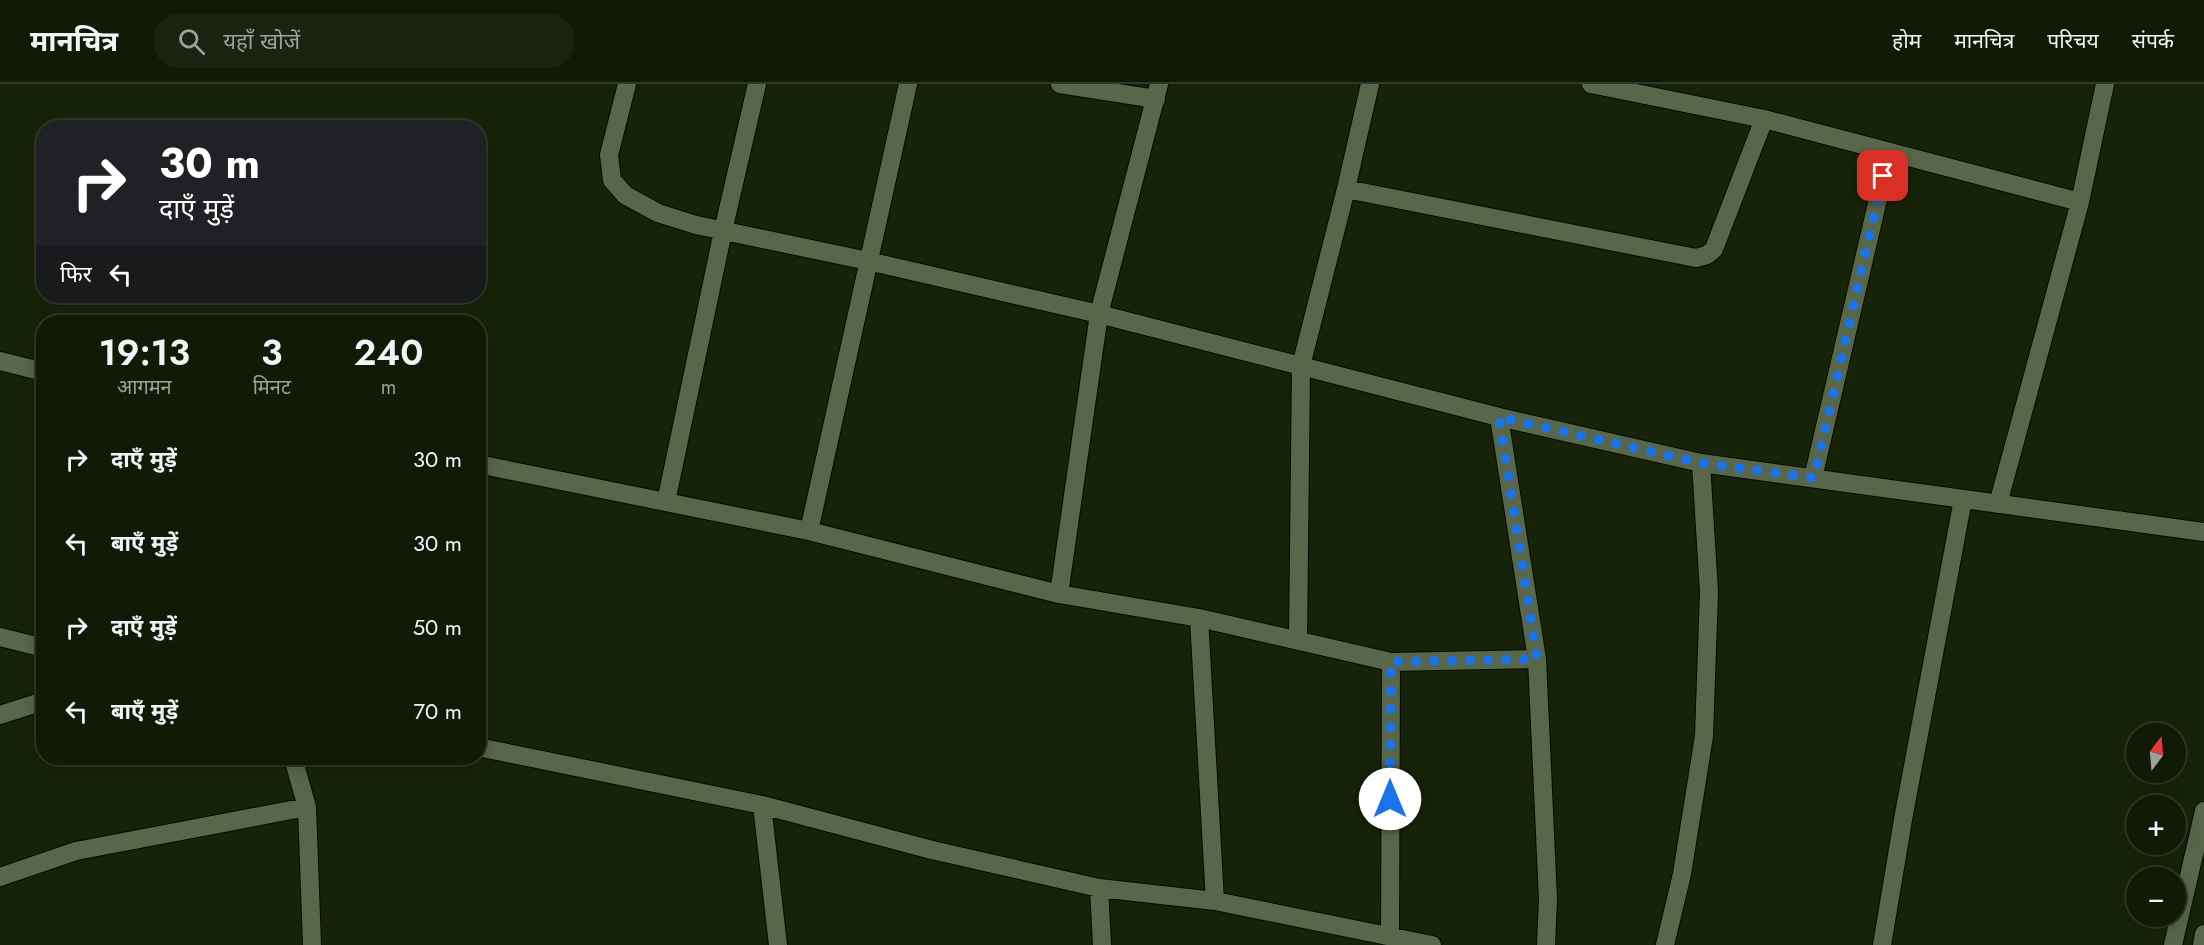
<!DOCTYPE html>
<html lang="hi">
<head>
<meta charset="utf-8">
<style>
  body { margin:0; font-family:Jost,"Noto Sans Devanagari",sans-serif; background:#1a2311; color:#f1f3f6; height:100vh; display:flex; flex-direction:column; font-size:22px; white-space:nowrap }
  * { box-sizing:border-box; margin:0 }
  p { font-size:20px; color:#9ca19b }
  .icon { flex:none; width:33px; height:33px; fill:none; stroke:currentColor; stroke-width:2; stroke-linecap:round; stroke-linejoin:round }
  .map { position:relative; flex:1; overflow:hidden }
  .side { position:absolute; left:36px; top:231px; width:450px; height:450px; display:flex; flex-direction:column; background:#111a07; border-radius:24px; box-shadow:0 3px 15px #0003,0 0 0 2px #303828 }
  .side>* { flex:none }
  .top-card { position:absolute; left:36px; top:36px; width:450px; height:183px; border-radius:24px; box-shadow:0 3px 15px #0003,0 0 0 2px #303828; background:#202124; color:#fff; overflow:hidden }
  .needle { width:39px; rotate:16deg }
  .tools { position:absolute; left:2126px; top:639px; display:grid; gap:12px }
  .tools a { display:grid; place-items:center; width:60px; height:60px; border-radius:50%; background:#111a07; box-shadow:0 3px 15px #0003,0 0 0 2px #303828; font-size:30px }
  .pin { position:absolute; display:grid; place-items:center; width:51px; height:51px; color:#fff; margin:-26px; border-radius:12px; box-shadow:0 3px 9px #0006 }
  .me { position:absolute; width:66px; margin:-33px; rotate:0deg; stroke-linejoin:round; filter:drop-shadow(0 0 4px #0008) }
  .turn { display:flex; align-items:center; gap:21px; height:126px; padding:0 24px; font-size:27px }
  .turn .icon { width:78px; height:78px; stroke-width:2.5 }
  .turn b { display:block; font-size:42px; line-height:51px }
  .then { display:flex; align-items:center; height:57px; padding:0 24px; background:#0003; gap:12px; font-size:22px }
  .eta { display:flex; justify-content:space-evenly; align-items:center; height:102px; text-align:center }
  .eta b { font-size:36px; font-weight:600; line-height:42px }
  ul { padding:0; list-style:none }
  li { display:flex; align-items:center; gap:18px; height:84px; padding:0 24px }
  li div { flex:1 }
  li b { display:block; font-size:22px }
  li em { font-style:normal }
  header { display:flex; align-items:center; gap:36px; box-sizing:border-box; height:84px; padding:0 30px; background:#111a07; border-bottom:2px solid #303828 }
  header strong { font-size:28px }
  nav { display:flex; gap:33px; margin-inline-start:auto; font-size:21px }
  .search { width:420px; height:54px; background:#1a2311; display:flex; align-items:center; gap:15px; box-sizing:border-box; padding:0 21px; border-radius:24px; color:#9ca19b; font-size:22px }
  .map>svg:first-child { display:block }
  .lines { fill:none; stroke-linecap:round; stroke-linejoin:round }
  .minor-casing { stroke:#040c00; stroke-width:20 }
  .minor { stroke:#58664a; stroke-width:18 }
  .route { stroke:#1a73e8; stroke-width:10; stroke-dasharray:0 18 }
</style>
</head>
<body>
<header>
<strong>मानचित्र</strong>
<div class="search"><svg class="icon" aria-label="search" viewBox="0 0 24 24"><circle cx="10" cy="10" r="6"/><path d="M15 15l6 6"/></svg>यहाँ खोजें</div>
<nav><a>होम</a><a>मानचित्र</a><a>परिचय</a><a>संपर्क</a></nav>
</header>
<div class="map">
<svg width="2204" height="861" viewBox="0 0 2204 861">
  <rect width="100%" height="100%" fill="#172309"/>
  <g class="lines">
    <g class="minor-casing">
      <path id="minor" d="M627,0l-18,71 3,25 13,15 33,18 38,12 172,36 231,53 400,103 202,46 503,69
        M1060,0l96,15
        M1591,0l173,35 316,83
        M1346,105l350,69 11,-3 7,-6 50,-130
        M0,277l44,11
        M1499,333l38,242 11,240 -2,46
        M478,380l331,67 250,63 140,24 192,44 146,-3
        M1813,394l76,-326
        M666,418l57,-271 34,-147
        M1998,420l82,-302 25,-118
        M809,447l99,-447
        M1059,510l40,-280 60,-230
        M1199,534l16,283
        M0,553l44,11
        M1298,557l3,-275 45,-177 24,-105
        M0,631l44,-14
        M478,663l284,58 170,45 167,38 116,13 217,44
        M293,674l14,49 5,138
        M762,721l16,140
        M0,793l76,-26 231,-44
        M1099,804l3,57
        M1390,852l1,-274
        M1665,861l17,-71 22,-138 5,-144 -8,-129
        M1882,861l22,-131 59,-315
        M2173,861l31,-134
        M2202,861l2,-11"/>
    </g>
    <use href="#minor" class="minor"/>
  </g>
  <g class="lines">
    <path class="route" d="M1390,715l1,-137 146,-3 -38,-242 202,46 113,15 69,-302"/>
  </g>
</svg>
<div class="tools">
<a><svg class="needle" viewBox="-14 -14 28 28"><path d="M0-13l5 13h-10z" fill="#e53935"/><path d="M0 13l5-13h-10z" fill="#9ca19b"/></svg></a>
<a>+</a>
<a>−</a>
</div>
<div class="pin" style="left:1883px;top:92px;background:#d93025"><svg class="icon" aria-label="arrive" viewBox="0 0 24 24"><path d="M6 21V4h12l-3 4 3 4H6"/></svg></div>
<svg class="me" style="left:1390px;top:715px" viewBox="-20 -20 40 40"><circle r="19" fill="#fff"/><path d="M0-13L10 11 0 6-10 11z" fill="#1a73e8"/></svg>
<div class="top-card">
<div class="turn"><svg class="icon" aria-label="right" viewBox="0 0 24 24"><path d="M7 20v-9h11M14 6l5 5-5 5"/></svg><div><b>30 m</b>दाएँ मुड़ें</div></div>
<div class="then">फिर<svg class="icon" aria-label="left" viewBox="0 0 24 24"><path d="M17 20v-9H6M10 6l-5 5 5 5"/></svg></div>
</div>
<section class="side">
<div class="eta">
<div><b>19:13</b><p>आगमन</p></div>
<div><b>3</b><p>मिनट</p></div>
<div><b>240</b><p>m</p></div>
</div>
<ul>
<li><svg class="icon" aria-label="right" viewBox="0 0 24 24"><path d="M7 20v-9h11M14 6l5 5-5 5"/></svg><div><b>दाएँ मुड़ें</b></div><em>30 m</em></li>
<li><svg class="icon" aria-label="left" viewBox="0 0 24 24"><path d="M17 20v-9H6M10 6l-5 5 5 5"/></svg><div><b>बाएँ मुड़ें</b></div><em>30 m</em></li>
<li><svg class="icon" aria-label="right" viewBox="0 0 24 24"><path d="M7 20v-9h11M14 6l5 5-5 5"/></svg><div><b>दाएँ मुड़ें</b></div><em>50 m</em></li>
<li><svg class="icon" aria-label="left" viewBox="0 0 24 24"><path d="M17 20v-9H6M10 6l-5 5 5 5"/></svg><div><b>बाएँ मुड़ें</b></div><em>70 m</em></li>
</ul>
</section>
</div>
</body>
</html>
